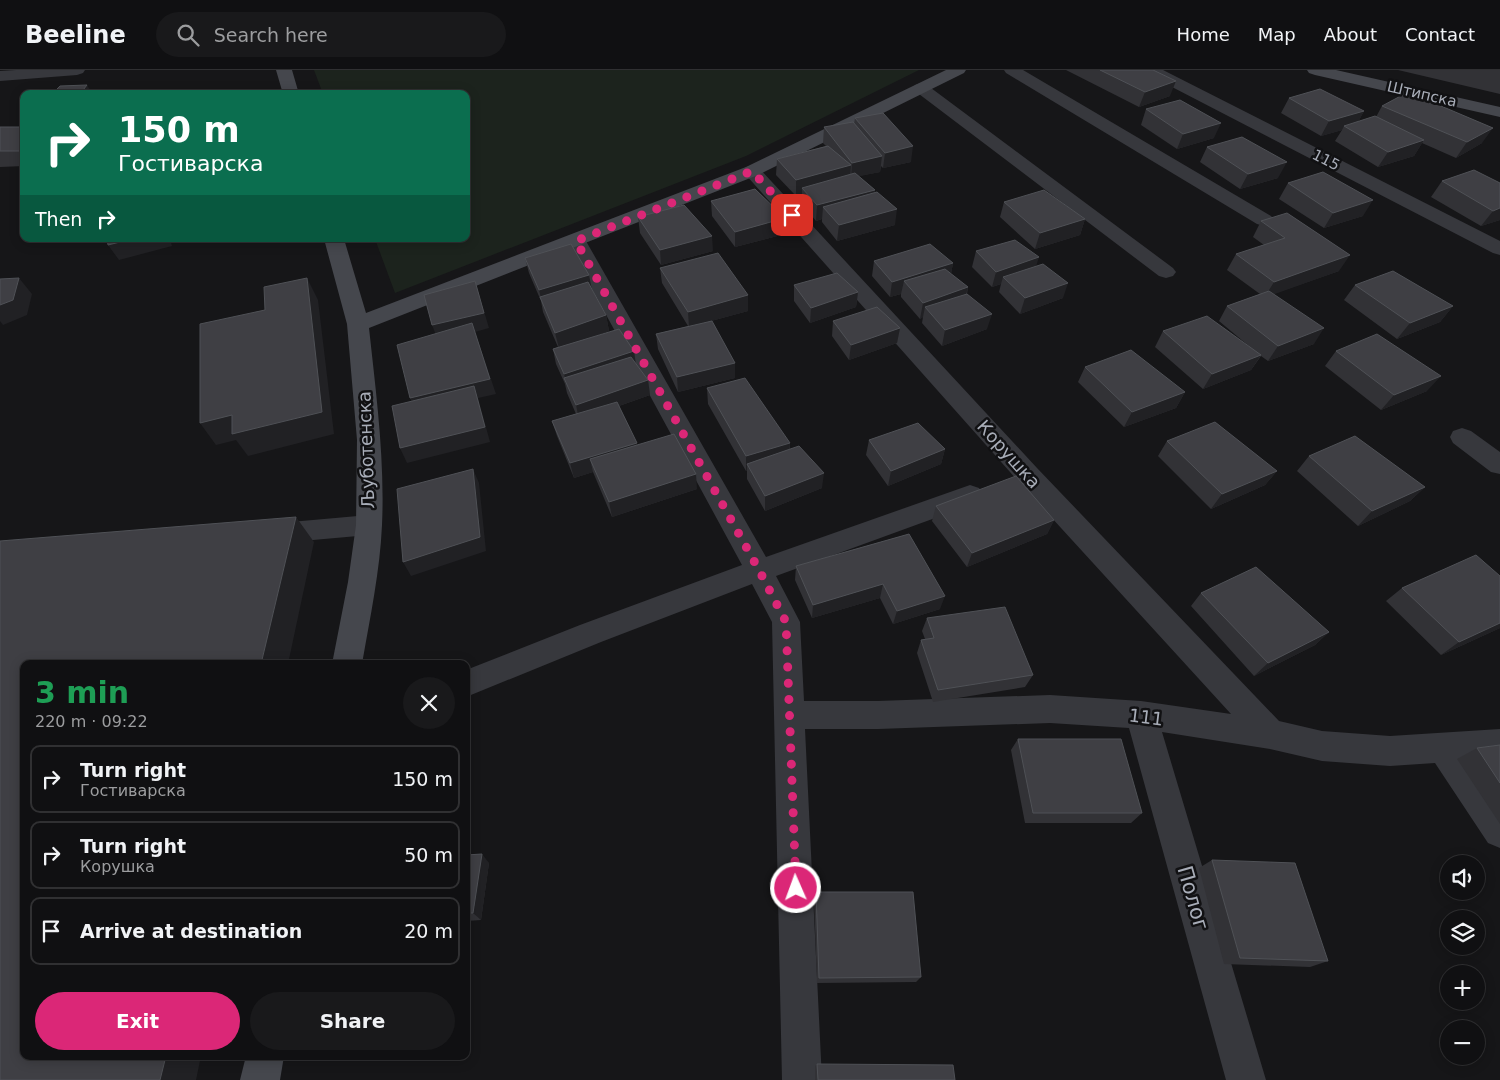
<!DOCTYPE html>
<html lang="en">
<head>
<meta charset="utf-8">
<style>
  body { margin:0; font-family:"DejaVu Sans",sans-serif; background:#19191b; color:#f1f3f6; height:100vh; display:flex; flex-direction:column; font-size:19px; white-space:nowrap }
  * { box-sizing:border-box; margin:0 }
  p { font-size:16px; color:#9c9d9f }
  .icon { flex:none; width:28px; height:28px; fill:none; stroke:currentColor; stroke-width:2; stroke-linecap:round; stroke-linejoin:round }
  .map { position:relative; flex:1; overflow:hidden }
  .drawer { position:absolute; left:20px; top:590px; width:450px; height:400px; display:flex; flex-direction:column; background:#101012; border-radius:10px; box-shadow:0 2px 12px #0003,0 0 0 1px #303032 }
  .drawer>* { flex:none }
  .banner { position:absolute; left:20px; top:20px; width:450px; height:152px; border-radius:10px; box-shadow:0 2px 12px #0003,0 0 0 1px #303032; background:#0b6e4f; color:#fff; overflow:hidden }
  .fabs { position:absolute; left:1440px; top:785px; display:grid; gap:10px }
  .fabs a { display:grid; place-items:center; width:45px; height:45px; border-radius:50%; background:#101012; box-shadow:0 2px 12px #0003,0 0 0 1px #303032; font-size:25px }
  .pin { position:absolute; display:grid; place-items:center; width:42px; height:42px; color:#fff; margin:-21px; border-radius:10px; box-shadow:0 2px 8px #0006 }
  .me { position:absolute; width:55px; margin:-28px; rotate:358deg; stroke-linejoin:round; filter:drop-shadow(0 0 4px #0008) }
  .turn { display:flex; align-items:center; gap:18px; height:105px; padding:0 15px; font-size:22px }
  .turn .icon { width:65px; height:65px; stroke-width:2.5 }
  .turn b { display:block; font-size:35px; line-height:42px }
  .then { display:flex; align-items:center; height:48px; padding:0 15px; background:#0003; gap:10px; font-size:19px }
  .round { display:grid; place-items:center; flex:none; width:52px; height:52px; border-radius:26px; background:#19191b }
  .summary { display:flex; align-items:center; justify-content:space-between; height:85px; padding:0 15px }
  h1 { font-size:30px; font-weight:700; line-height:38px; color:#1e9e55 }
  .primary-button { display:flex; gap:10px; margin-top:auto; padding:10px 15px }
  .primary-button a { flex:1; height:58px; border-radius:30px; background:#db2777; color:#fff; font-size:20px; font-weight:700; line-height:58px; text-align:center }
  .primary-button a+a { background:#19191b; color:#f1f3f6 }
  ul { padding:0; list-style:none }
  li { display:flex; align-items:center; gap:15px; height:68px; margin:0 10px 8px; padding:0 5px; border:2px solid #303032; border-radius:10px }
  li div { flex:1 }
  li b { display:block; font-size:19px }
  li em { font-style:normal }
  header { display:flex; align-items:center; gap:30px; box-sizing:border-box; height:70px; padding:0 25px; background:#101012; border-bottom:1px solid #303032 }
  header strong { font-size:24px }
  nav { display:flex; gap:28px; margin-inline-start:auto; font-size:18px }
  .search { width:350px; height:45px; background:#19191b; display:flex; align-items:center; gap:12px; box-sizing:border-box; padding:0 18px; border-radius:28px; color:#9c9d9f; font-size:19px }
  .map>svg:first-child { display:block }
  .green { fill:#1c231d }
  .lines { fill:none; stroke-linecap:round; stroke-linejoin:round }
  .street { fill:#37383d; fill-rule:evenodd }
  .secondary { fill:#45474d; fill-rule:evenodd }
  .wall { fill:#323236 }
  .shaded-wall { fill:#212124 }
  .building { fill:#3f3f44; stroke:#4f5156 }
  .route { stroke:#db2777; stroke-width:9; stroke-dasharray:0 16.2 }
  .labels { text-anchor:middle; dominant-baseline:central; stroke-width:5; stroke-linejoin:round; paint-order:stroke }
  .far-street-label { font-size:15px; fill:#a8adb8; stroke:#111113 }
  .street-label { font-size:18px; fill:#a8adb8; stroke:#111113 }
  .near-street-label { font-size:21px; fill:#a8adb8; stroke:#111113 }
</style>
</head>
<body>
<header>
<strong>Beeline</strong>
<div class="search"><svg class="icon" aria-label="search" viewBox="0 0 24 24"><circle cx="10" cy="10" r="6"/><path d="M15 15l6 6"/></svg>Search here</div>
<nav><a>Home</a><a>Map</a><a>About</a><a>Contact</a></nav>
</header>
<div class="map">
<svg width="1500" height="1010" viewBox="0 0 1500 1010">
  <rect width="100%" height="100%" fill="#161618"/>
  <path class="green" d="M314,0h605l-173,86 -351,137 -20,-54h91v-145h-143z"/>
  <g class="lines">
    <path class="street" d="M16,0h69l-2,3 -6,2 -77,6v-10z
      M1004,0h19l248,146 3,4 -3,4 -7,2 -7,-2 -251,-151z
      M1143,0h20l337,171v14l-7,-2 -348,-180z
      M921,13l6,2 246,183 3,4 -3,4 -7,2 -7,-2 -244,-185 -2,-3 2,-3z
      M752,96l6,1 279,301 242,253 43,10 68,5 110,-7v30l-29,2 29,41v46l-12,-5 -53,-80 -45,3 -68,-5 -52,-12 -108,-17 104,348h-40l-97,-352 -79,-5 -172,6h-73l17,351h-40l-10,-458 -20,-38 -151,58 -135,55v-27l114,-45 162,-60 -176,-324 3,-4 7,-2 7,2 3,4 180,316 204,-72 9,3 4,7 -4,7 -203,74 24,46 4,79h74l172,-6 91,6 90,13 -212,-232 -273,-307 -3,-4 3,-4z
      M1462,358l9,3 29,21v22l-9,-2 -38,-29 -3,-6 3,-6z
      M369,445l9,3 4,7 -4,7 -9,3 -101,9 -9,-3 -4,-7 4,-7 9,-3z"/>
    <path class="secondary" d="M276,0h16l7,24h-16z
      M946,0h20l-2,3 -206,102 -389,153c7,65 16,131 13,197 -2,46 -12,93 -20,139h-30l16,-82 8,-57 1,-85 -10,-116 -23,-85h20l22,74 380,-146z
      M1307,0h29l164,37v10l-185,-42 -6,-2z
      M246,986h38l-4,24h-40z"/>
  </g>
  <path class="wall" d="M1066,0h87l17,26 -31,11z
    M1398,0h102v24z
    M1289,28l75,13 -6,11 18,-5 6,-11 100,37 -26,15 -34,-15 -8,13 -36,11 -43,-26 7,-11 -21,6 -40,-23z
    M1146,39l68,29 -37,11 -36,-24z
    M855,48l56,44 -28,6 -2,-2 -1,6 -22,4 17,14 -1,3 21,32 -58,16 -15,-19v-3l-6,2 -15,-18 1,-9 -6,2 -20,-21 1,-16 49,-13 -3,-3 1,-16 30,-3z
    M0,57h24v39l-24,1z
    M1207,77l71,31 -38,11 -40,-27z
    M1442,111l58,2v37l-19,6 -50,-29z
    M1288,113l75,33 -39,12 -45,-29z
    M711,131l74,17v16l-50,13 -23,-31z
    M1004,132l81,17 -5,16 -45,14 -35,-32z
    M638,147l75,34 -52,14 -21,-32z
    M1261,151l78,50 -66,23 41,50 -46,17 -7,-5 -10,14 -48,19 -48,-42 8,-16 87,16 -31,-26 8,-15 33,-12 -33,-24 9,-16 28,-9 -11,-8z
    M976,181l60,15 27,32 -43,16 -21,-22 2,-8 -9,3 -20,-20z
    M525,188l66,30 15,27 3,16 -24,8 49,12 2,12 12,17 2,15 -31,11 18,39 60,44 -85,28 -19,-45 -19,6 -17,-42 -5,-15 24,-7 -9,-21 -2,-9 -9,-20 -3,-15 5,-2 -15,-35 -2,-11 -12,-28z
    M874,191l79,2 -2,11 17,13 -1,7 20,35 -45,17 -20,-23 1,-6 -3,2 -19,-22v-3l-11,3 -18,-21z
    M660,198l88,43 -37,10 24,42v15l-57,14 -20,-43 -2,-15 32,-8 -26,-43z
    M794,215l64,7 -2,15 -46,16 -16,-22z
    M1355,215l98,21 -13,16 -43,17 -53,-39z
    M833,251l67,7 -3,15 -48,17 -17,-24z
    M1336,281l91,40 -46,19 -56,-44z
    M1085,297l100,25 -9,16 -52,19 -46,-45z
    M707,318l83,55v6l32,39 -57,23 -18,-32v-9l-1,1 -38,-67z
    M869,370l76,9 -4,15 -53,22 -22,-31z
    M1167,371l110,30 -12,14 -54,24 -53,-53z
    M1309,386l116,31 -15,14 -52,25 -61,-55z
    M936,436l118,14 -7,14 -80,33 -35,-46z
    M909,464l31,75 -47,15 -13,-26 -68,20 -17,-38 1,-14z
    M1500,506v52l-59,27 -55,-54 16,-13z
    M1201,523l128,39 -14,13 -61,31 -63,-70z
    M927,548l106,57 -8,12 -92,15 -16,-49 4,-13 4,-1 -3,-8z
    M1018,669l124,74 -11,10h-106l-14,-73z
    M1500,675v79l-43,-65 20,-11z
    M466,785l23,8 -8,57 -15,1z
    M1212,790l116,101 -18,6 -86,-3 -25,-96z
    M816,822l105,85 -5,5 -99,1 -3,-83z
    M817,994l138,16h-140v-14z"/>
  <path class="shaded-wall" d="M1176,11l-6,15 -31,11 6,-15z
    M87,15l5,8 -1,1h-11z
    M1364,41l-8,15h-12l-2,4 -21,6 8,-15z
    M1221,53l-7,15 -37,11 6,-15z
    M1493,58l-11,15 -26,15 11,-16z
    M1424,70l-10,16 -36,11 10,-15z
    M913,76l-2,16 -28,6 2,-15z
    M882,86l-2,16 -29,6 1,-15z
    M1287,92l-9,16 -38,11 8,-15z
    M851,95l-1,15 -48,8v6l-6,2v-16z
    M875,120l-2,15 -50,2 -1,12 -6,2 1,-16z
    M1373,130l-10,16 -39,12 9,-15z
    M1500,138v12l-19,6 12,-15z
    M897,139l-2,16 -58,16 2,-16z
    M785,148v16l-50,13v-15z
    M1085,149l-5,16 -45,14 5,-16z
    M712,166l1,15 -52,14 -1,-15z
    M132,169h38l2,7 -53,14 -11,-15z
    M1350,185l-11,16 -75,27 10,-16z
    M1039,187l-5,16 -31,4 -2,7 -9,3 4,-15z
    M953,193l-3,16 -46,2 -3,13 -11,3 2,-15z
    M589,205l3,15 -50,12 -3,-12z
    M19,208l13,16 -5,21 -24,10 -3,-4v-16z
    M307,208l11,22 16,134 -86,22 -12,-16 -20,5 -16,-22z
    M475,211l14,47 -14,4 21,62 -18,4 12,44 -83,21 -7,-15 17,-35 -7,-15 28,-58 -6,-15z
    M1068,213l-5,15 -43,16 5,-16z
    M968,217l-4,16 -39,4 -2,10 -3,2 3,-16z
    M858,222l-2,15 -46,16 1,-15z
    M748,225v16l-59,16 -1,-15z
    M1453,236l-13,16 -43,17 13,-16z
    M992,244l-5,15 -45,17 3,-16z
    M606,245l3,16 -50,17 -4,-15z
    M900,258l-3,15 -48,17 2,-15z
    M1324,258l-10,16 -46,17 10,-15z
    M634,281l2,15 -70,18 -2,-10z
    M1261,285l-10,15 -48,19 9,-15z
    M735,293v15l-57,14 -1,-15z
    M1441,306l-14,15 -46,19 13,-15z
    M648,310l2,15 -71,25 -3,-15z
    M1185,322l-9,16 -52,19 8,-15z
    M637,373l2,15 -49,1 3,13 -19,6 -4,-15z
    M790,373l-1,15 -42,6v6l-1,1v-15z
    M945,379l-4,15 -53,22 3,-15z
    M473,399l6,14 7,68 -75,25 -8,-14z
    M1277,401l-12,14 -54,24 11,-15z
    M824,403l-2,15 -57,23v-15z
    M696,404l1,15 -85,28 -3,-15z
    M1425,417l-15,14 -52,25 14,-15z
    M296,447l18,25 -26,122h-27z
    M1054,450l-7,14 -80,33 5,-14z
    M883,514l-3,14 -68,20 1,-13z
    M945,526l-5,13 -47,15 4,-13z
    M1500,553v5l-59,27 18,-13z
    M1329,562l-14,13 -61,31 14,-13z
    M482,784l7,9 -8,57 -8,-7z
    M166,986h35l-5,24h-36z"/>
  <path class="building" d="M1100,0h53l23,11 -31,11z
    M87,15l-7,9h-28l8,-8z
    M1320,19l44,22 -35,10 -40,-23z
    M1408,22l85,36 -26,14 -85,-36z
    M1180,30l41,23 -38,11 -37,-25z
    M883,43l30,33 -28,7 -30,-35z
    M1375,46l49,24 -36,12 -44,-26z
    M853,52l29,34 -30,7 -28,-36z
    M0,57h24v24h-24z
    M1242,67l45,25 -39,12 -41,-27z
    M828,76l23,19 -55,15 -19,-21z
    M1474,100l26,13v25l-7,3 -51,-30z
    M1323,102l50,28 -40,13 -45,-30z
    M855,103l20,17 -58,15 -15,-17z
    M755,119l30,29 -50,14 -24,-31z
    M1044,120l41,29 -45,14 -36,-31z
    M877,122l20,17 -58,16 -16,-18z
    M684,135l28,31 -52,14 -22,-33z
    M1287,143l63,42 -76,27 -38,-28 49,-16 -24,-17z
    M107,169h25l-24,6z
    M1015,170l24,17 -43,15 -20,-21z
    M571,174l18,31 -50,15 -14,-32z
    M930,174l23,19 -61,19 -18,-21z
    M718,183l30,42 -60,17 -28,-44z
    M1043,194l25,19 -43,15 -22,-21z
    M945,199l23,18 -45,16 -19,-22z
    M1393,201l60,35 -43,17 -55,-38z
    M837,203l21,19 -47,16 -17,-23z
    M19,208l-6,22 -13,5v-26z
    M307,208l15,134 -90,22v-19l-32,8v-99l65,-14 -1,-23z
    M475,211l9,32 -52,12 -8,-30z
    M588,212l18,33 -51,18 -15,-36z
    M1269,221l55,37 -46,18 -51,-40z
    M967,224l25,20 -47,16 -20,-23z
    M877,237l23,21 -49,17 -18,-24z
    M1207,246l54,39 -49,19 -49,-43z
    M712,251l23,42 -58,14 -21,-43z
    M472,253l18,56 -80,19 -13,-53z
    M619,259l15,22 -70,23 -11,-25z
    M1377,264l64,42 -47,19 -58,-44z
    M1131,280l54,42 -53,20 -47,-45z
    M631,287l17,23 -72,25 -12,-27z
    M745,308l45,65 -44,13 -39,-68z
    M474,316l11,41 -85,21 -8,-42z
    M617,332l20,41 -67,20 -18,-42z
    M1215,352l62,49 -55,23 -55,-53z
    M918,353l27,26 -54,22 -22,-31z
    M674,364l22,40 -87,28 -19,-43z
    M1355,366l70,51 -53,24 -63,-55z
    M799,376l25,27 -59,23 -18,-32z
    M473,399l7,68 -77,25 -6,-73z
    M1016,406l38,44 -82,33 -36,-47z
    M296,447l-35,147h-237v392h142l-6,24h-160v-539z
    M909,464l36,62 -48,15 -14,-27 -70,21 -17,-39z
    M1476,485l24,21v47l-41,19 -57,-54z
    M1256,497l73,65 -61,31 -67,-70z
    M1005,537l28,68 -95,15 -17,-50 13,-2 -7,-20z
    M1018,669h103l21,74h-109z
    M1500,675v38l-23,-35z
    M482,784l-9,59h-7v-58z
    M1212,790l83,3 33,98 -88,-3z
    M816,822h97l8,85 -102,1z
    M817,994l136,1 2,15h-137z"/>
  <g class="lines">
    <path class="route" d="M792,145l-40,-44 -176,70 183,329 27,52 10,266"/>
  </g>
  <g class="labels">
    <g class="far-street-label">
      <text transform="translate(1422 24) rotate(13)">Штипска</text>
      <text transform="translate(1326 90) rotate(27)">115</text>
    </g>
    <g class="street-label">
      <text transform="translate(366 380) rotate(-92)">Љуботенска</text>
      <text transform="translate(1009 384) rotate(48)">Корушка</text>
      <text transform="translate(1146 647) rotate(7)">111</text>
    </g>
    <g class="near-street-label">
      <text transform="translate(1193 828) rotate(74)">Полог</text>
    </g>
  </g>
</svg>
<div class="fabs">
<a><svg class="icon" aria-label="sound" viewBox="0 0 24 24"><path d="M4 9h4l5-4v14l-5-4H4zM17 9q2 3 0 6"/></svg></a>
<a><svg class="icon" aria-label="layers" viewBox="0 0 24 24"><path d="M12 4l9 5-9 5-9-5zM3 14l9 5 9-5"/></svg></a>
<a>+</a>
<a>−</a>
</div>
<div class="pin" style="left:792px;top:145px;background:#d93025"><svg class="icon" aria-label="arrive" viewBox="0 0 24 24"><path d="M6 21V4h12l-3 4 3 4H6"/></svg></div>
<svg class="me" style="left:796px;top:818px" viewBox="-20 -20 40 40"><circle r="17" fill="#db2777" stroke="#fff" stroke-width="3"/><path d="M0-11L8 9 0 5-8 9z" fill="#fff"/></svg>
<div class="banner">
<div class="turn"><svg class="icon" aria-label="right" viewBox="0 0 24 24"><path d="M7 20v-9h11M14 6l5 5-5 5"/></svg><div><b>150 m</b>Гостиварска</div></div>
<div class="then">Then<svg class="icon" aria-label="right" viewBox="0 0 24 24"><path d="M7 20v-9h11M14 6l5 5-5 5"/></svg></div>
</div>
<section class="drawer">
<div class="summary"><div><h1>3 min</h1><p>220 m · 09:22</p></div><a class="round"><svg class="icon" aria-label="close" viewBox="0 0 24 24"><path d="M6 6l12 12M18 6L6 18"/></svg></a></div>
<ul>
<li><svg class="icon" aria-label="right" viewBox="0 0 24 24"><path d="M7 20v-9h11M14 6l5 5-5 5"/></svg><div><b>Turn right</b><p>Гостиварска</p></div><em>150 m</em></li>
<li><svg class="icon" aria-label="right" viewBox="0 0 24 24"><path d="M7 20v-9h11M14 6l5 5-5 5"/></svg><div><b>Turn right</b><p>Корушка</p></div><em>50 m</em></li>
<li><svg class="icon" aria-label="arrive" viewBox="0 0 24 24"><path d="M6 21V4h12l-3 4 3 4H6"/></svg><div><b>Arrive at destination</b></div><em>20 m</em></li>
</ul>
<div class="primary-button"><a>Exit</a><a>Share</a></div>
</section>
</div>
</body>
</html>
